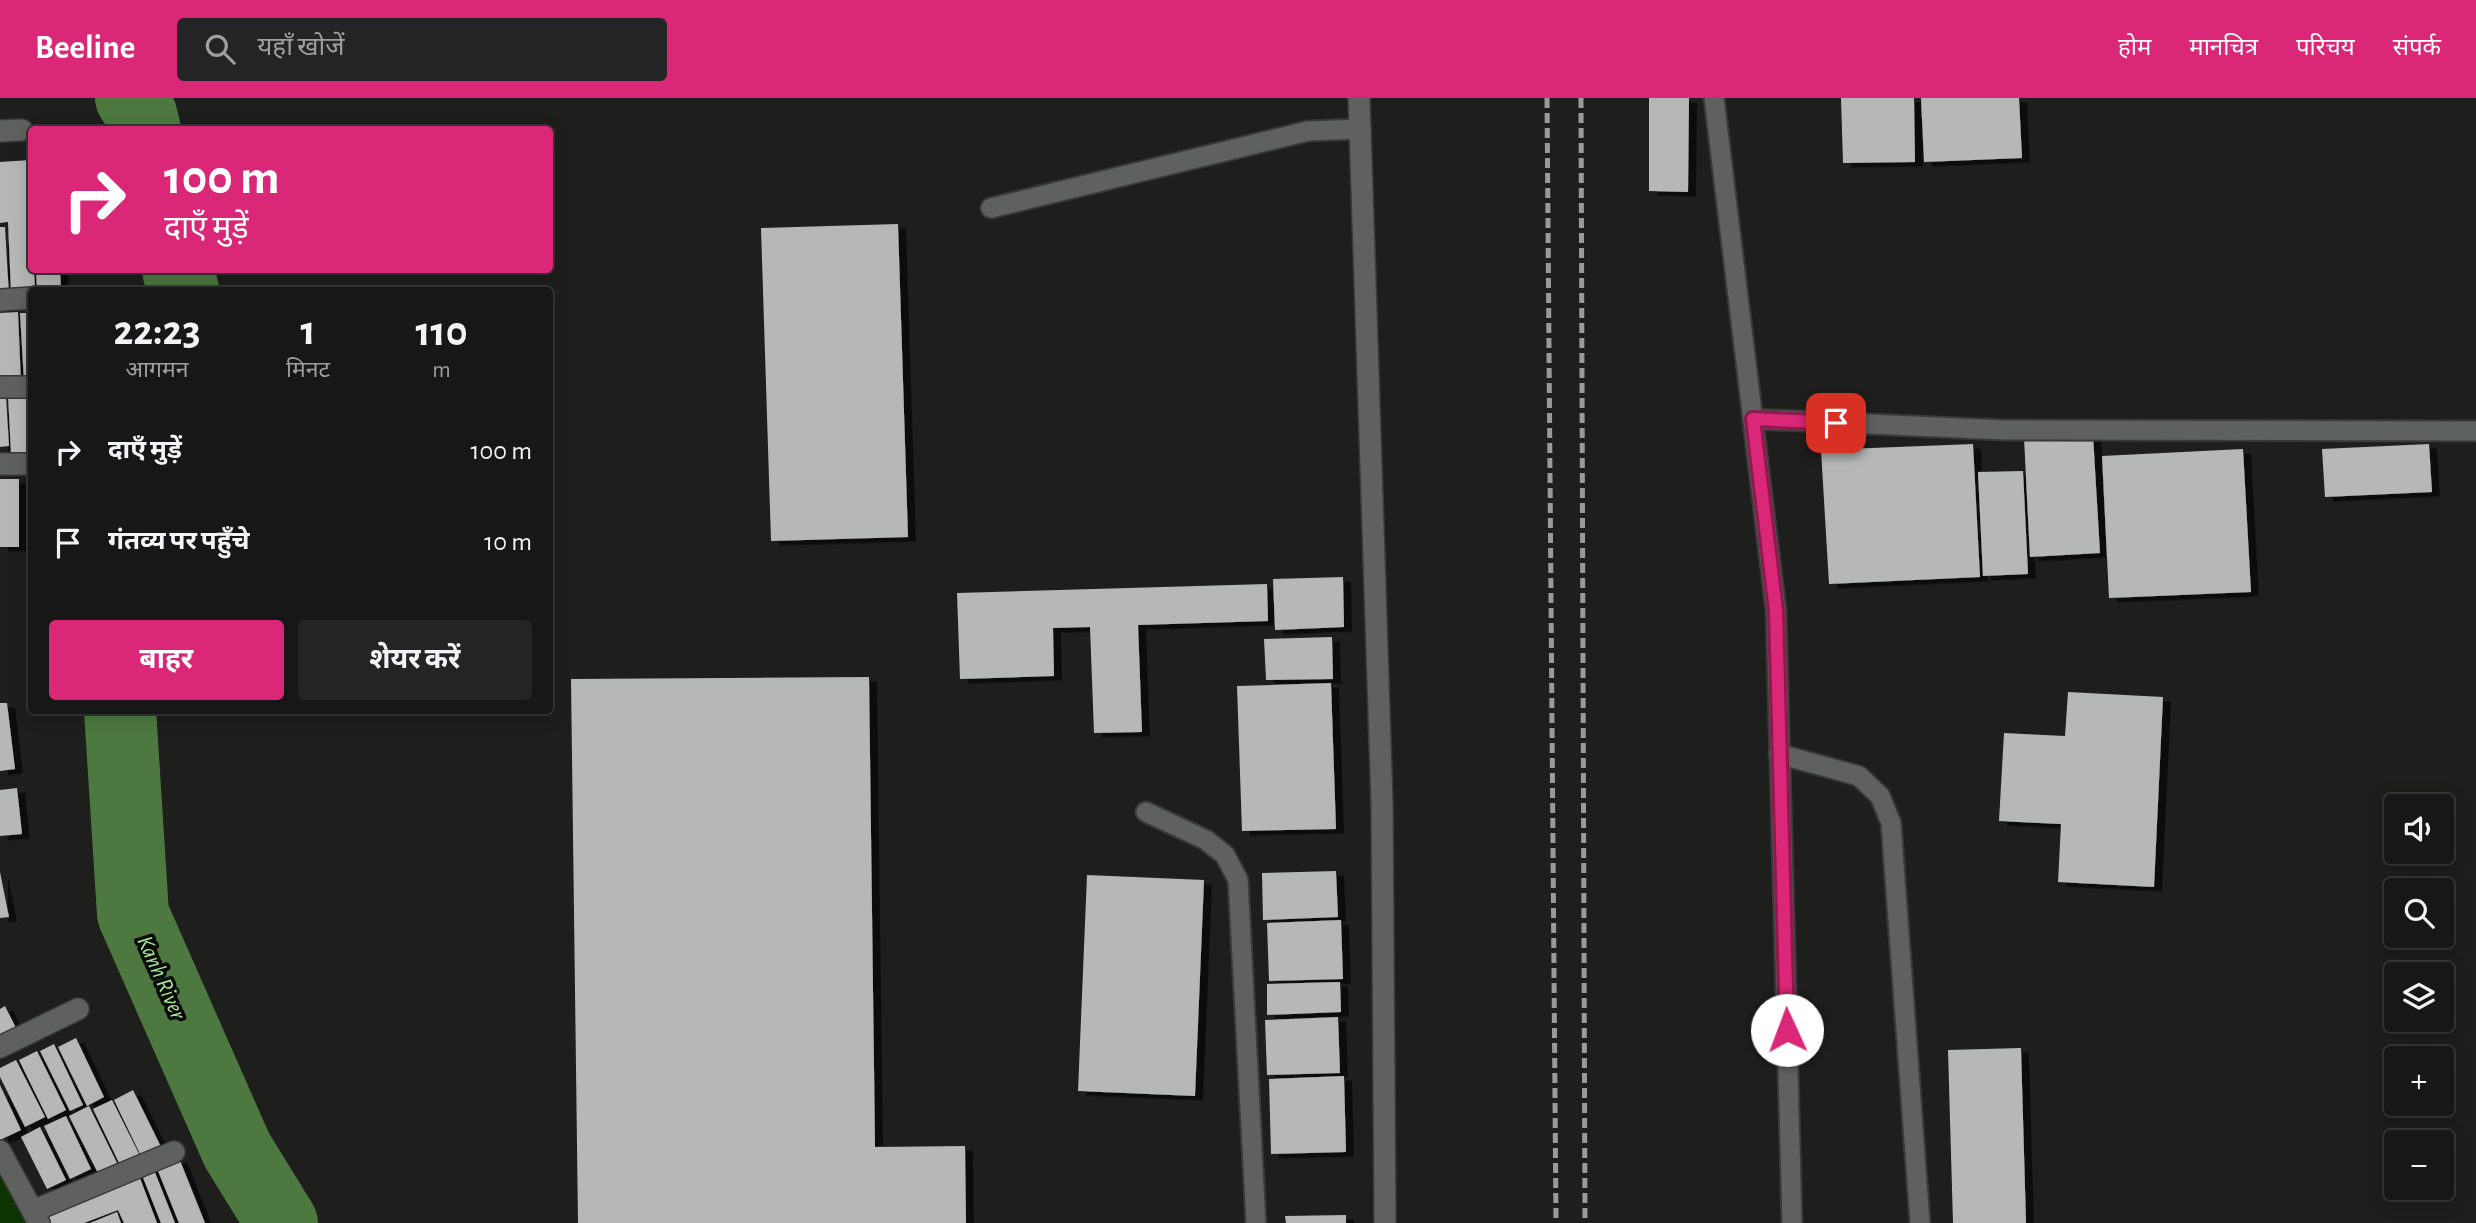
<!DOCTYPE html>
<html lang="hi">
<head>
<meta charset="utf-8">
<style>
  body { margin:0; font-family:"Alegreya Sans","Noto Sans Devanagari",sans-serif; background:#232423; color:#f1f3f6; height:100vh; display:flex; flex-direction:column; font-size:26px; white-space:nowrap }
  * { box-sizing:border-box; margin:0 }
  p { font-size:23px; color:#9e9fa1 }
  .icon { flex:none; width:38px; height:38px; fill:none; stroke:currentColor; stroke-width:2; stroke-linecap:round; stroke-linejoin:round }
  .map { position:relative; flex:1; overflow:hidden }
  .panel { position:absolute; left:28px; top:189px; width:525px; height:427px; display:flex; flex-direction:column; background:#161716; border-radius:7px; box-shadow:0 4px 18px #0003,0 0 0 2px #353635 }
  .panel>* { flex:none }
  .guide { position:absolute; left:28px; top:28px; width:525px; height:147px; border-radius:7px; box-shadow:0 4px 18px #0003,0 0 0 2px #353635; background:#db2777; color:#fff; overflow:hidden }
  .tools { position:absolute; left:2384px; top:696px; display:grid; gap:14px }
  .tools a { display:grid; place-items:center; width:70px; height:70px; border-radius:7px; background:#161716; box-shadow:0 4px 18px #0003,0 0 0 2px #353635; font-size:35px }
  .pin { position:absolute; display:grid; place-items:center; width:60px; height:60px; color:#fff; margin:-30px; border-radius:14px; box-shadow:0 4px 10px #0006 }
  .me { position:absolute; width:77px; margin:-38px; rotate:358deg; stroke-linejoin:round; filter:drop-shadow(0 0 5px #0008) }
  .turn { display:flex; align-items:center; gap:24px; height:147px; padding:0 21px; font-size:32px }
  .turn .icon { width:91px; height:91px; stroke-width:2.5 }
  .turn b { display:block; font-size:49px; line-height:60px }
  .eta { display:flex; justify-content:space-evenly; align-items:center; height:119px; text-align:center }
  .eta b { font-size:42px; font-weight:700; line-height:49px }
  .primary-button { display:flex; gap:14px; margin-top:auto; padding:14px 21px }
  .primary-button a { flex:1; height:80px; border-radius:7px; background:#db2777; color:#fff; font-size:28px; font-weight:700; line-height:80px; text-align:center }
  .primary-button a+a { background:#232423; color:#f1f3f6 }
  ul { padding:0; list-style:none }
  li { display:flex; align-items:center; gap:21px; height:91px; padding:0 21px }
  li div { flex:1 }
  li b { display:block; font-size:26px }
  li em { font-style:normal }
  header { display:flex; align-items:center; gap:42px; box-sizing:border-box; height:98px; padding:0 35px; background:#db2777; color:#fff }
  header strong { font-size:33px }
  nav { display:flex; gap:38px; margin-inline-start:auto; font-size:24px }
  .search { width:490px; height:63px; background:#232423; display:flex; align-items:center; gap:18px; box-sizing:border-box; padding:0 24px; border-radius:7px; color:#9e9fa1; font-size:26px }
  .map>svg:first-child { display:block }
  .green { fill:#0d3300 }
  .lines { fill:none; stroke-linecap:round; stroke-linejoin:round }
  .river { stroke:#4d7940; stroke-width:72 }
  .building { fill:#b6b8b5; filter:url(#shadow) }
  .service-casing { stroke:#383938; stroke-width:23 }
  .minor-casing { stroke:#383938; stroke-width:24 }
  .tertiary-casing { stroke:#383938; stroke-width:24 }
  .service { stroke:#5f615e; stroke-width:19 }
  .minor { stroke:#5f615e; stroke-width:21 }
  .tertiary { stroke:#5f615e; stroke-width:21 }
  .rail { stroke:#9a9b99; stroke-width:5; stroke-dasharray:10 5; stroke-linecap:butt }
  .route-casing { stroke:#8e194d; stroke-width:18 }
  .route { stroke:#db2777; stroke-width:12 }
  .labels { text-anchor:middle; dominant-baseline:central; stroke-width:7; stroke-linejoin:round; paint-order:stroke }
  .water-label { font-size:23px; font-style:italic; fill:#a8e795; stroke:#080908 }
</style>
</head>
<body>
<header>
<strong>Beeline</strong>
<div class="search"><svg class="icon" aria-label="search" viewBox="0 0 24 24"><circle cx="10" cy="10" r="6"/><path d="M15 15l6 6"/></svg>यहाँ खोजें</div>
<nav><a>होम</a><a>मानचित्र</a><a>परिचय</a><a>संपर्क</a></nav>
</header>
<div class="map">
<svg width="2476" height="1125" viewBox="0 0 2476 1125">
  <defs>
    <filter id="shadow"><feDropShadow dx="8" dy="4.5" stdDeviation="0" flood-color="#0009"/></filter>
  </defs>
  <rect width="100%" height="100%" fill="#1e1f1d"/>
  <path class="green" d="M0,1033l47,92h-47z"/>
  <g class="lines">
    <path class="river" d="M131,0l10,16 4,16
      M178,172l5,20
      M120,612l13,204 104,236 45,73"/>
  </g>
  <path class="building" d="M1649,0h40l-1,94 -39,-1z
    M1841,0h73l1,64 -72,1z
    M1921,0h98l3,60 -98,4z
    M31,62l1,110h2l1,20 -24,1 -3,-69 -8,1v-61z
    M898,126l10,313 -137,4 -10,-313z
    M0,129h5l4,68 -9,1z
    M36,172h24l1,19 -24,1z
    M18,214l3,71h-21v-70z
    M20,215h12v68h-8z
    M32,296v58l-21,1 -3,-58z
    M0,297h6l3,51 -9,1z
    M2093,337l7,118 -70,4 -6,-119z
    M1973,346l7,133 -151,7 -8,-134z
    M2429,346l3,48 -107,5 -3,-48z
    M2243,351l8,143 -142,6 -7,-142z
    M2023,373l5,103 -45,2 -5,-104z
    M0,381h19v68h-19z
    M1343,479l1,50 -69,3 -2,-51z
    M1267,486l1,37 -130,4 4,107 -48,1 -4,-106 -37,1 1,48 -94,3 -3,-86z
    M1332,539l1,42 -67,1 -2,-41z
    M869,579l6,470 90,-1 1,77h-388l-7,-544z
    M1331,585l5,146 -94,2 -5,-145z
    M2068,594l95,5 -9,190 -96,-5 3,-58 -62,-3 5,-88 61,3z
    M0,605h7l8,66 -15,2z
    M17,690l5,46 -22,2v-46z
    M1336,773l2,46 -75,3 -1,-47z
    M0,774l9,45 -9,1z
    M1087,777l117,5 -9,216 -117,-5z
    M1341,822l2,59 -74,2 -2,-58z
    M1340,884l1,30 -74,3v-31z
    M5,908l14,28 -19,9v-34z
    M1338,919l2,56 -73,2 -2,-55z
    M76,940l28,59 -17,9 -29,-59z
    M54,946l29,61 -13,6 -30,-60z
    M2021,950l5,175h-73l-5,-173z
    M37,953l29,59 -18,9 -29,-59z
    M16,962l29,57 -20,10 -25,-50v-9z
    M1344,978l2,76 -75,2 -2,-75z
    M0,987l21,45 -21,10z
    M133,992l30,61 -20,9 -29,-60z
    M112,1002l30,60 -20,9 -29,-60z
    M89,1008l28,57 -19,10 -29,-57z
    M66,1018l25,53 -21,10 -26,-53z
    M40,1029l26,53 -19,9 -26,-52z
    M179,1060l26,65h-26l-23,-57z
    M152,1067l23,58h-14l-21,-53z
    M138,1075l19,50h-33l-6,-13 -34,13h-33l-5,-12z
    M117,1114l4,11h-31z
    M1346,1117v8h-60l-1,-7z"/>
  <g class="lines">
    <g class="service-casing">
      <path id="service" d="M1714,0l62,513 16,612
        M991,110l317,-77 52,-2
        M1753,321l251,11 472,1
        M1779,656l80,22 21,20 11,27 29,400
        M1146,714l60,28 19,15 13,25 18,343"/>
    </g>
    <g class="minor-casing">
      <path id="minor" d="M0,33l22,-1
        M0,202l32,-2
        M0,289h32
        M0,366h32
        M0,949l78,-38
        M0,1053l39,72
        M33,1113l141,-59"/>
    </g>
    <g class="tertiary-casing">
      <path id="tertiary" d="M1359,0l23,705 3,420"/>
    </g>
    <use href="#service" class="service"/>
    <use href="#minor" class="minor"/>
    <use href="#tertiary" class="tertiary"/>
    <path class="rail" d="M1547,0l9,1125
      M1581,0l4,1125"/>
  </g>
  <g class="lines">
    <g class="route-casing">
      <path id="route" d="M1787,932l-11,-419 -23,-192 83,4"/>
    </g>
    <use href="#route" class="route"/>
  </g>
  <g class="labels">
    <g class="water-label">
      <text transform="translate(161 880) rotate(66)">Kanh River</text>
    </g>
  </g>
</svg>
<div class="tools">
<a><svg class="icon" aria-label="sound" viewBox="0 0 24 24"><path d="M4 9h4l5-4v14l-5-4H4zM17 9q2 3 0 6"/></svg></a>
<a><svg class="icon" aria-label="search" viewBox="0 0 24 24"><circle cx="10" cy="10" r="6"/><path d="M15 15l6 6"/></svg></a>
<a><svg class="icon" aria-label="layers" viewBox="0 0 24 24"><path d="M12 4l9 5-9 5-9-5zM3 14l9 5 9-5"/></svg></a>
<a>+</a>
<a>−</a>
</div>
<div class="pin" style="left:1836px;top:325px;background:#d93025"><svg class="icon" aria-label="arrive" viewBox="0 0 24 24"><path d="M6 21V4h12l-3 4 3 4H6"/></svg></div>
<svg class="me" style="left:1787px;top:932px" viewBox="-20 -20 40 40"><circle r="19" fill="#fff"/><path d="M0-13L10 11 0 6-10 11z" fill="#db2777"/></svg>
<div class="guide">
<div class="turn"><svg class="icon" aria-label="right" viewBox="0 0 24 24"><path d="M7 20v-9h11M14 6l5 5-5 5"/></svg><div><b>100 m</b>दाएँ मुड़ें</div></div>
</div>
<section class="panel">
<div class="eta">
<div><b>22:23</b><p>आगमन</p></div>
<div><b>1</b><p>मिनट</p></div>
<div><b>110</b><p>m</p></div>
</div>
<ul>
<li><svg class="icon" aria-label="right" viewBox="0 0 24 24"><path d="M7 20v-9h11M14 6l5 5-5 5"/></svg><div><b>दाएँ मुड़ें</b></div><em>100 m</em></li>
<li><svg class="icon" aria-label="arrive" viewBox="0 0 24 24"><path d="M6 21V4h12l-3 4 3 4H6"/></svg><div><b>गंतव्य पर पहुँचे</b></div><em>10 m</em></li>
</ul>
<div class="primary-button"><a>बाहर</a><a>शेयर करें</a></div>
</section>
</div>
</body>
</html>
